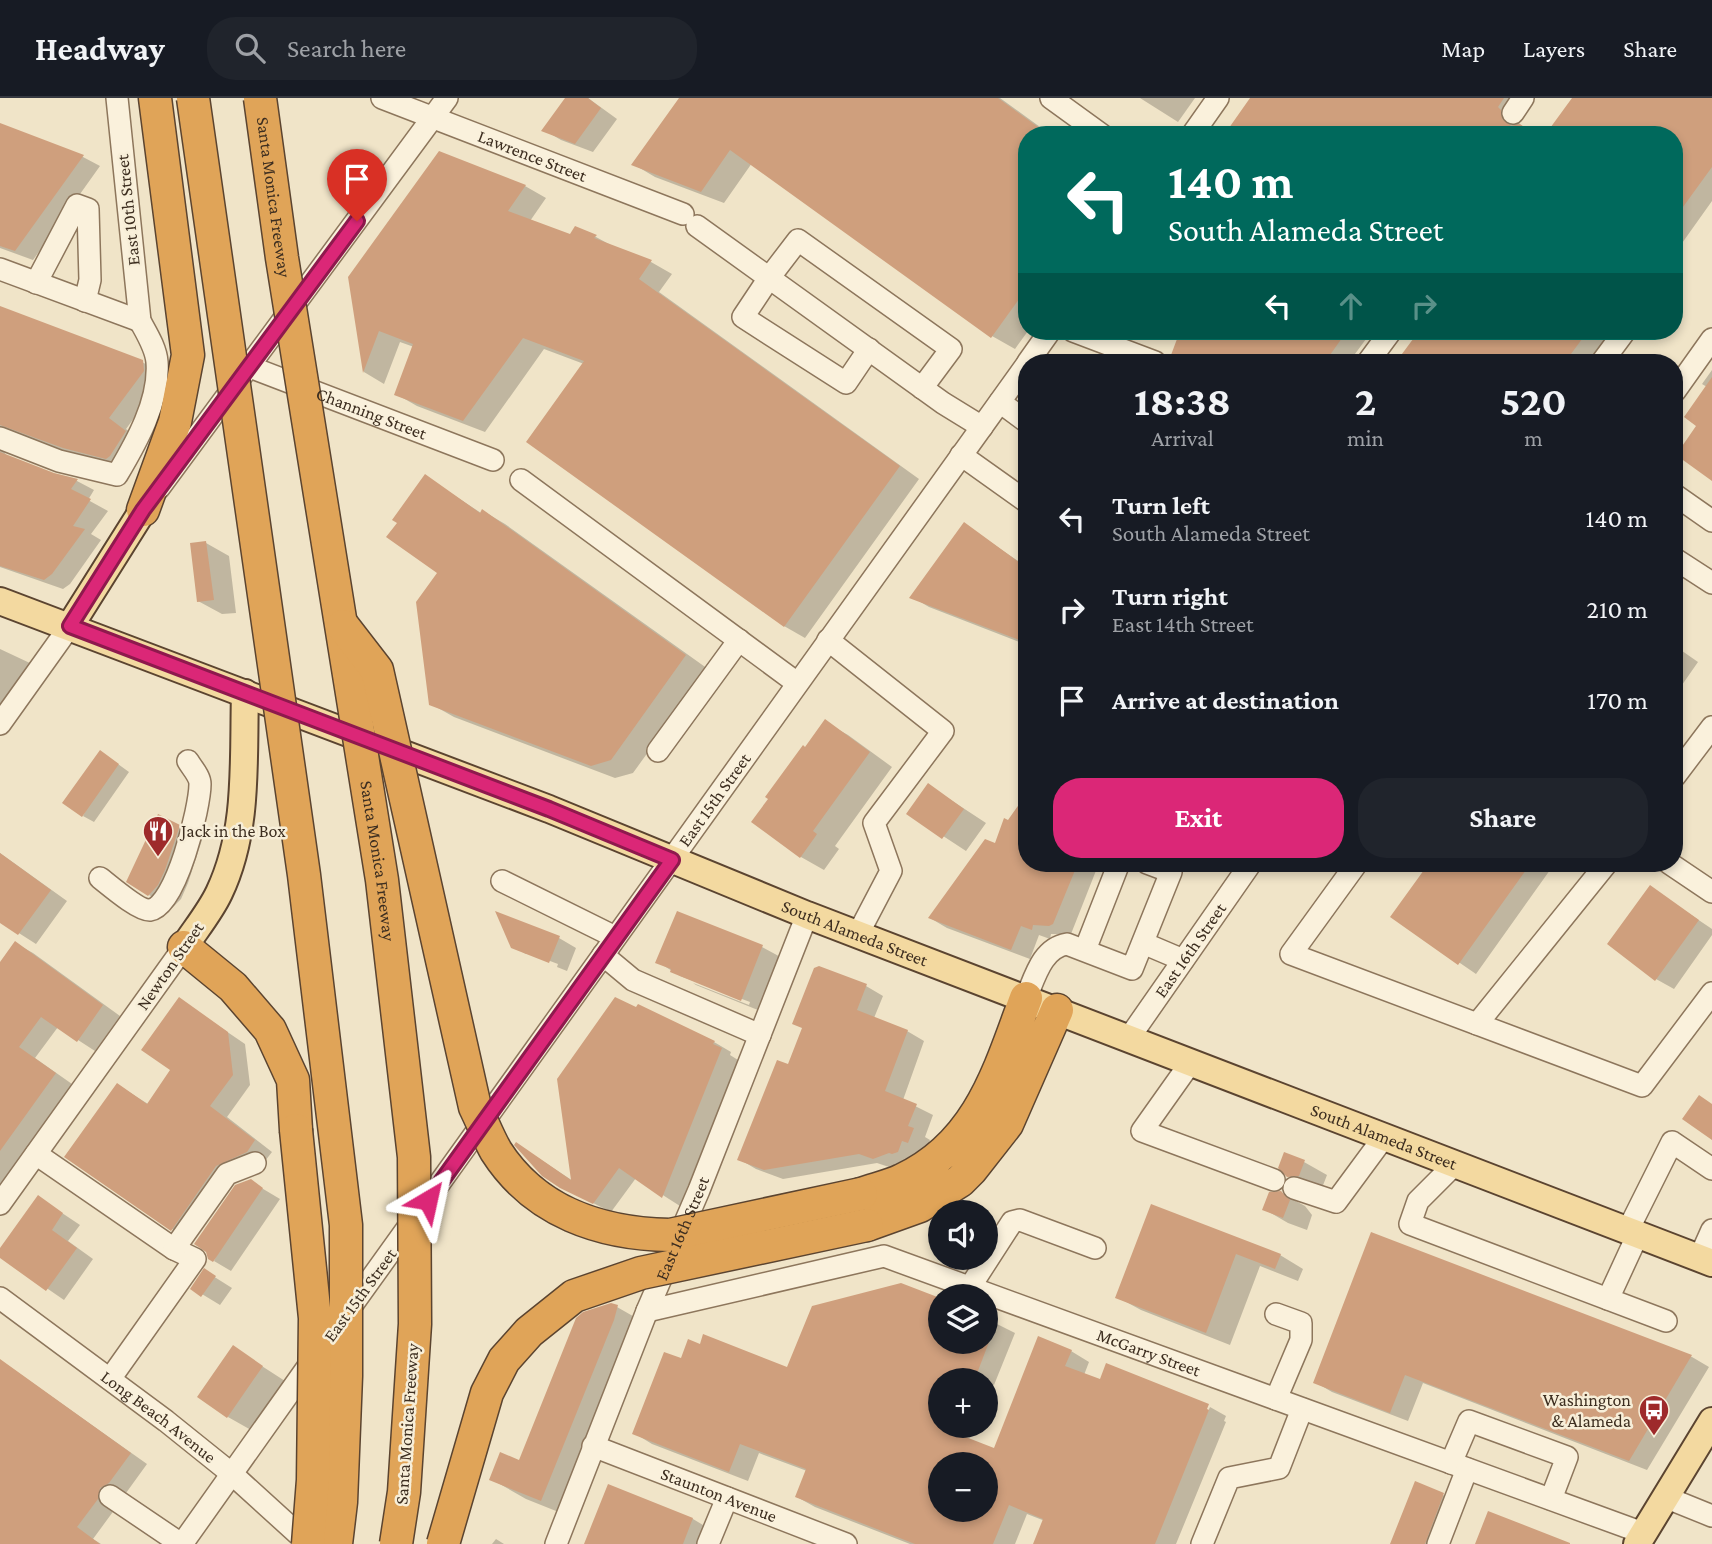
<!DOCTYPE html>
<html lang="en">
<head>
<meta charset="utf-8">
<style>
  body { margin:0; font-family:"Crimson Pro",serif; background:#20242c; color:#f1f3f6; height:100vh; display:flex; flex-direction:column; font-size:26px; white-space:nowrap }
  * { box-sizing:border-box; margin:0 }
  p { font-size:23px; color:#9ea1a6 }
  .icon { flex:none; width:38px; height:38px; fill:none; stroke:currentColor; stroke-width:2; stroke-linecap:round; stroke-linejoin:round }
  .map { position:relative; flex:1; overflow:hidden }
  .sheet { position:absolute; left:1018px; top:256px; width:665px; height:518px; display:flex; flex-direction:column; background:#171b24; border-radius:28px; box-shadow:0 4px 10px #0003 }
  .sheet>* { flex:none }
  .banner { position:absolute; left:1018px; top:28px; width:665px; height:214px; border-radius:28px; box-shadow:0 4px 10px #0003; background:#00695c; color:#fff; overflow:hidden }
  .controls { position:absolute; left:928px; top:1102px; display:grid; gap:14px }
  .controls a { display:grid; place-items:center; width:70px; height:70px; border-radius:50%; background:#171b24; box-shadow:0 4px 10px #0003; font-size:35px }
  .pin { position:absolute; display:grid; place-items:center; width:60px; height:60px; color:#fff; margin:-72px -30px; border-radius:50% 50% 50% 0; rotate:-45deg; box-shadow:0 0 7px #0007 }
  .pin .icon { rotate:45deg }
  .me { position:absolute; width:77px; margin:-38px; rotate:36deg; stroke-linejoin:round; filter:drop-shadow(0 0 5px #0008) }
  .turn { display:flex; align-items:center; gap:24px; height:147px; padding:0 35px; font-size:32px }
  .turn .icon { width:91px; height:91px; stroke-width:2.5 }
  .turn b { display:block; font-size:49px; line-height:60px }
  .lanes { display:flex; align-items:center; height:66px; padding:0 35px; background:#0003; justify-content:center; gap:35px; direction:ltr }
  .lanes .off { opacity:.35 }
  .eta { display:flex; justify-content:space-evenly; align-items:center; height:119px; text-align:center }
  .eta b { font-size:42px; font-weight:700; line-height:49px }
  .cta { display:flex; gap:14px; margin-top:auto; padding:14px 35px }
  .cta a { flex:1; height:80px; border-radius:28px; background:#db2777; color:#fff; font-size:28px; font-weight:700; line-height:80px; text-align:center }
  .cta a+a { background:#20242c; color:#f1f3f6 }
  ul { padding:0; list-style:none }
  li { display:flex; align-items:center; gap:21px; height:91px; padding:0 35px }
  li div { flex:1 }
  li b { display:block; font-size:26px }
  li em { font-style:normal }
  header { display:flex; align-items:center; gap:42px; box-sizing:border-box; height:98px; padding:0 35px; background:#171b24; border-bottom:2px solid #363941 }
  header strong { font-size:33px }
  nav { display:flex; gap:38px; margin-inline-start:auto; font-size:24px }
  .search { width:490px; height:63px; background:#20242c; display:flex; align-items:center; gap:18px; box-sizing:border-box; padding:0 24px; border-radius:28px; color:#9ea1a6; font-size:26px }
  .map>svg:first-child { display:block }
  .shadow { fill:#0003; fill-rule:evenodd }
  .building { fill:#cf9f7d; fill-rule:evenodd }
  .lines { fill:none; stroke-linecap:round; stroke-linejoin:round }
  .minor-casing { stroke:#8d765c; stroke-width:24 }
  .major-casing { stroke:#5b4430; stroke-width:30 }
  .highway-casing { stroke:#5b4430; stroke-width:35 }
  .minor { stroke:#faf1dc; stroke-width:21 }
  .major { stroke:#f3d9a0; stroke-width:26 }
  .highway { stroke:#e0a458; stroke-width:32 }
  .highway-bridge-casing { stroke:#5b4430; stroke-width:35; stroke-linecap:butt }
  .highway-bridge { stroke:#e0a458; stroke-width:32 }
  .route-casing { stroke:#8e194d; stroke-width:18 }
  .route { stroke:#db2777; stroke-width:12 }
  .labels { text-anchor:middle; dominant-baseline:central; stroke-width:5; stroke-linejoin:round; paint-order:stroke }
  .street-label { font-size:18px; fill:#3d2e20; stroke:#f7eed8 }
  .poi-label { font-size:18px; fill:#3d2e20; stroke:#f7eed8; text-anchor:start }
</style>
</head>
<body>
<header>
<strong>Headway</strong>
<div class="search"><svg class="icon" aria-label="search" viewBox="0 0 24 24"><circle cx="10" cy="10" r="6"/><path d="M15 15l6 6"/></svg>Search here</div>
<nav><a>Map</a><a>Layers</a><a>Share</a></nav>
</header>
<div class="map">
<svg width="1712" height="1446" viewBox="0 0 1712 1446">
  <rect width="100%" height="100%" fill="#f0e4c8"/>
  <path class="shadow" d="M567,0h21l29,21 -24,33 -32,-12 -17,-10z
    M681,0h319l51,37h-24l1,196 -13,18 -23,-13 -240,-173 -28,40 -69,-26 -22,-13z
    M1140,0h55l-17,24z
    M1267,0h262l-10,27 17,10h-310z
    M1574,0l138,2v101l-37,52v-118z
    M0,27l83,32 17,9 -67,94 -33,-12z
    M440,55l85,33 21,12 -16,23 40,15 5,-7 21,8 22,12 33,13 21,12 -13,18 260,187 -114,159 -21,-12 -200,-262 -40,-15 -59,83 -68,-26 -21,-12 18,-47 -14,-5 -16,42 -20,-12 -14,-95z
    M0,209l142,55 18,10 1,9 -35,48 17,13 -19,26 -42,-10 -59,-23 -7,-1 -11,9 -1,9 4,5 46,18 23,6 17,9 -6,10 20,11 -17,23 10,6 -31,44 -7,5 -63,-22z
    M1182,233h190l-23,31h-179z
    M1421,233h191l-22,31h-192z
    M1712,272v109l-13,-54 8,-38 -5,-3z
    M425,378l56,37 2,-2 22,13 203,145 -75,104 -18,5 -161,-61 -23,-13 8,-132z
    M964,426l57,39 6,-9v91l-98,-38 -17,-10z
    M206,445l23,13 7,57 -14,1 -24,-13z
    M1675,548l23,16 -23,33z
    M0,551l32,15 -32,45z
    M825,624l23,13 44,32 -57,79 4,3 -15,21 -23,-13 -48,-35z
    M111,661l18,13 -35,50 -11,-6z
    M928,687l58,38 -20,28 -58,-38z
    M1027,698v67h72l-28,71h-20l-1,5 -11,-4 -9,24 -83,-31 -17,-10 66,-73 13,-23z
    M179,728l23,14 -14,43 -7,16 -9,9 -23,-13z
    M0,755l67,48 -31,43 -36,-23z
    M1431,765h124l-79,111 -83,-57z
    M1651,790l61,41v6l-38,54 -18,-10z
    M678,816l84,33 24,13 -21,53 -69,-28 -3,-2 56,22 1,-3 -70,-26 -22,-14z
    M559,840l17,10 -9,23 -10,-4 1,-3 -32,-12v2l-14,-8z
    M15,845l18,10 87,63 -25,35 -37,-24 -23,31 37,26 -72,102v-221z
    M866,888l17,10 -9,22 33,13 17,10 -21,59 30,15 -8,22 5,3 -4,11 -6,-2 -5,12 -23,7 -15,-5 -94,16 -27,-10 -17,-10 50,-92z
    M179,901l66,45 5,41 -23,32 45,35 -7,9 -31,15 -45,63 -17,-10 -54,-144 30,19 24,-34z
    M714,944l17,10 -1,3 8,5 -58,146 -44,-28 -25,34 -50,-25 -44,-43 56,37z
    M1304,1064l23,13 -5,13 -10,2 -24,-14z
    M250,1083l30,18 -49,72 -17,-10z
    M1281,1095l24,13 7,9 -5,15 -19,-7 -24,-14z
    M38,1099l42,28 -12,16 25,18 -29,41 -64,-44v-5z
    M1152,1108l128,49 23,14 -5,12 -38,-15 -30,79 -89,-35 -24,-13z
    M1372,1136l320,123 17,10 -62,103 -224,-87 -15,38 -76,-29 -17,-10z
    M205,1173l27,17 -12,17 -28,-17z
    M617,1209l35,20 -76,192 -50,-20 -35,-20 29,-17z
    M985,1220l30,15 -21,52 -7,-3 -2,5v-6h-45v45h30l-5,13 30,11 76,-99 18,11 -5,13 121,43 5,-11 16,9 -2,5 2,1 -50,122h-141l10,-23 -18,-7 -12,30h-105l-95,-37 -18,-10 10,-26 -48,-18 -11,28 -96,-37 -18,-11 48,-72 106,9 152,-28h45zM940,1367h45v45h-45z
    M234,1250l51,33 -34,49 -23,-13z
    M0,1262l147,104 -21,29 -9,5 -2,11 -22,30 8,5h-101z
    M609,1389l84,32 20,12 -5,13h-122z
    M1443,1397l17,10 -15,39h-53z
    M496,1441l8,5h-12z"/>
  <path class="building" d="M565,0h23l13,10 -26,36 -34,-13z
    M679,0h319l51,37h-22v153l-36,50 -261,-188 -29,42 -70,-27z
    M1250,0h254l-6,9 3,3 1,9 9,7 9,-2 16,11h-312z
    M1572,0h140v69l-37,51v-83h-130z
    M0,25l84,32 -69,96 -15,-5z
    M439,53l87,34 -18,26 62,23 5,-8 22,9 -3,3 58,22 -13,19 261,187 -116,161 -258,-185 58,-81 -61,-23 -60,83 -69,-26 19,-51 -34,-13 -16,42 -15,-96z
    M0,208l143,54 1,11 -35,47 17,13 -16,25 -4,3 -43,-11 -63,-23z
    M1180,233h167l-22,31h-134l-20,-7z
    M1419,233h169l-23,31h-169z
    M1712,279v104l-36,-26 20,-29 -12,-9z
    M0,354l54,21 24,6 -7,10 20,10 -18,27 12,3 -33,45 -8,6 -44,-14z
    M425,376l55,39 2,-4 204,146 -75,105 -20,6 -162,-61 -13,-103 21,-29 -51,-36 11,-14 -5,-3z
    M964,424l63,46v75l-118,-45z
    M206,443l8,59 -17,2 -7,-59z
    M825,621l45,33 -57,79 4,3 -2,3 -15,21 -49,-36 17,-23 -3,-2 38,-52 2,2z
    M100,652l19,14 -37,53 -20,-14z
    M928,685l36,26 -22,30 -36,-25z
    M1027,695v70h51l-25,61 -4,2 -16,-1 -1,5 -11,-4 -10,24 -83,-32 57,-79 10,4 9,-25 4,2z
    M158,716l22,11 -15,45 -7,15 -10,11 -22,-14z
    M0,755l51,37 -33,45 -18,-12z
    M1429,765h102l-73,102 -68,-48z
    M1650,787l49,35 -44,61 -48,-37z
    M495,813l65,25 -11,27 -38,-15z
    M677,813l86,34 -22,56 -71,-29 1,-3 -16,-6z
    M15,843l88,64 -26,37 -36,-25 -22,30 37,26 -56,78v-189z
    M819,868l48,18 -10,26 51,20 -23,61 32,13 -9,22 6,2 -6,15 -6,-2 -4,11 -6,2 -3,-1 -16,6 -14,-5 -95,16 -27,-10 40,-100 11,4 14,-36 -10,-4 22,-56z
    M179,899l49,35 5,43 -23,31 45,34 -8,12 -31,14 -45,65 -107,-74 53,-74 30,21 23,-34 -29,-20z
    M615,899l21,10 2,-3 77,37 -2,3 9,4 -60,150 -43,-30 -26,36 -33,-16 -18,-12 -28,-31 2,-3 55,38 -14,-101z
    M1699,997l13,9v36l-30,-21z
    M1284,1054l21,8 -6,16 -12,1 -9,-9z
    M251,1081l12,9 -50,74 -5,-3 -2,-7 -12,-8 41,-59z
    M1281,1093l9,9 -7,18 -21,-8 7,-18z
    M38,1097l25,18 -11,17 25,18 -31,43 -46,-33v-10z
    M1151,1106l130,50 -6,15 -39,-15 -30,79 -91,-35z
    M1371,1134l321,123 -63,106 -224,-86 -15,38 -77,-30z
    M204,1170l12,8 -15,21 -11,-8z
    M901,1185l39,15v44h49l-13,34 -7,-3 -3,8h-26v46l54,21 44,-112 34,14 -7,16 35,13 6,-16 103,41 -2,5 2,1 -54,134h-122l10,-25 -34,-14 -16,39h-78l-120,-47 11,-28 -66,-25 -11,28 -97,-38 32,-82 17,6 7,-19 12,5 3,-10 84,33 25,-61zM940,1367h45v45h-45z
    M611,1205l7,2 -4,15 -73,181 -52,-21 11,-28 19,8 57,-142 7,-6z
    M233,1247l30,21 -36,52 -30,-21z
    M0,1261l131,94 -22,30 -9,5 -2,11 -21,28 23,17h-100z
    M1415,1383l29,12 -19,51h-35z
    M608,1386l85,34 -10,26h-99z
    M1488,1413l82,32v1h-95z"/>
  <g class="lines">
    <g class="minor-casing">
      <g id="minor">
        <path id="s1" d="M382,0l301,116"/>
        <path d="M1051,0l51,37"/>
        <path d="M1513,15l10,-15"/>
        <path d="M1192,37l26,-37"/>
        <path d="M697,128l246,177 39,24"/>
        <path d="M0,171l140,52"/>
        <path d="M36,185l41,-78 11,4 2,71 -5,21"/>
        <path d="M1073,233l82,31"/>
        <path d="M869,251l-23,34 -103,-66 26,-39 29,-38 153,109 -29,39"/>
        <path d="M1028,264l22,-31"/>
        <path d="M1368,264l23,-31"/>
        <path d="M1602,264l23,-31"/>
        <path id="s2" d="M250,269l243,93"/>
        <path d="M1675,293l37,-52"/>
        <path d="M1000,304l27,20"/>
        <path d="M0,340l59,23 58,14c19,-32 43,-74 40,-113 -1,-14 -10,-28 -17,-41l-23,-223"/>
        <path d="M961,357l66,47"/>
        <path d="M521,382l276,203"/>
        <path d="M159,390l288,-390"/>
        <path d="M1675,397l37,26"/>
        <path d="M1675,461l37,24"/>
        <path d="M828,542l115,91 -69,92 17,48 -33,63"/>
        <path d="M0,626l70,-98"/>
        <path d="M658,653l81,-111"/>
        <path d="M1675,678l37,-49"/>
        <path d="M1357,765l-66,91 351,132 70,-93"/>
        <path d="M1669,765l43,29"/>
        <path d="M100,780c9,7 39,33 50,32 26,-3 50,-103 50,-126 0,-8 -8,-16 -12,-23"/>
        <path d="M502,783l113,56"/>
        <path d="M1143,845l40,17"/>
        <path d="M1085,852l34,-87"/>
        <path d="M603,857l30,25 127,55"/>
        <path d="M1026,900c9,-21 16,-50 41,-54l65,25 39,-97 -24,-9"/>
        <path d="M1477,926l130,-161"/>
        <path id="s3" d="M1129,940l122,-175"/>
        <path d="M1191,964l-49,69 132,49"/>
        <path d="M36,1056l138,95 21,10 -85,120"/>
        <path d="M1455,1066l-37,37 -8,23 256,97"/>
        <path d="M1294,1090l42,14 48,-65"/>
        <path d="M0,1106l184,-257"/>
        <path d="M1628,1132l44,-88 40,27"/>
        <path d="M174,1151l53,-75 28,-11"/>
        <path d="M1699,1161l13,-29"/>
        <path d="M970,1189l42,-65 8,-2 75,28"/>
        <path id="s4" d="M0,1200l166,123 66,53 77,70"/>
        <path d="M1608,1201l30,-65"/>
        <path id="s5" d="M647,1213l237,-55 759,277"/>
        <path id="s6" d="M345,1217l682,-951"/>
        <path d="M1276,1301l25,-59v-17l-25,-9"/>
        <path id="s7" d="M593,1348l253,98"/>
        <path d="M1451,1365l18,-42 98,36 -16,42"/>
        <path d="M110,1398l71,48"/>
        <path d="M1665,1399l47,19"/>
        <path d="M182,1446l132,-186"/>
        <path id="s8" d="M556,1446l91,-233 52,-121 108,-275"/>
        <path d="M708,1446l19,-46"/>
        <path d="M1202,1446l27,-66 50,-10 23,-59"/>
        <path d="M1438,1446l29,-75"/>
      </g>
    </g>
    <g class="major-casing">
      <g id="major">
        <path id="s9" d="M0,503l549,208 258,106 905,348"/>
        <path d="M70,528l73,-116"/>
        <path d="M184,849c11,-17 26,-35 35,-54 30,-63 24,-132 26,-200"/>
        <path d="M1637,1446l75,-123"/>
      </g>
    </g>
    <g class="highway-casing">
      <path id="highway" d="M143,412l32,-88 13,-67 -33,-257
        M184,849l49,40 37,43 23,50 3,50
        M861,1096c14,-5 29,-8 41,-14 77,-36 97,-109 124,-182
        M867,1127l53,-19 40,-25 11,-11 36,-46 50,-114"/>
    </g>
    <use href="#minor" class="minor"/>
    <use href="#major" class="major"/>
    <use href="#highway" class="highway"/>
    <g class="highway-bridge-casing">
      <g id="highway-bridge">
        <path d="M193,0l111,777 42,350v151l-5,126 -5,42"/>
        <path id="s10" d="M260,0l22,160 100,622 32,277 1,167 -11,168 -8,52"/>
        <path d="M343,528l34,44 98,437c7,14 13,30 21,44 39,61 105,83 174,84l191,-41"/>
        <path d="M296,1032l19,188 -2,162 -5,64"/>
        <path d="M443,1446l44,-151 17,-33 25,-28 45,-36 67,-23 226,-48"/>
      </g>
    </g>
    <use href="#highway-bridge" class="highway-bridge"/>
  </g>
  <g class="lines">
    <g class="route-casing">
      <path id="route" d="M357,123l-214,289 -73,116 479,183 123,51 -244,340"/>
    </g>
    <use href="#route" class="route"/>
  </g>
  <defs>
    <g id="restaurant-pin" transform="scale(1.575)"><path d="M0 17L-7.5 6A9.5 9.5 0 1 1 7.5 6Z" fill="#9e2a2b" stroke="#f7eed8"/><path d="M-5-6h1v4h1v-4h1v4h1v-4h1v5L-1.5 .5V6h-2V.5L-5-1ZM5-6V6H3V1.5H1.5Q1.5-4 5-6Z" fill="#fff"/></g>
    <g id="bus-pin" transform="scale(1.575)"><path d="M0 17L-7.5 6A9.5 9.5 0 1 1 7.5 6Z" fill="#9e2a2b" stroke="#f7eed8"/><path d="M-5-6H5V4H4V6H2V4H-2V6H-4V4H-5ZM-3.5-4V0h7V-4ZM-3.5 1.2v1.5H-2V1.2ZM2 1.2v1.5H3.5V1.2Z" fill="#fff"/></g>
  </defs>
  <g fill-rule="evenodd">
    <use href="#restaurant-pin" x="158" y="733"/>
    <use href="#bus-pin" x="1654" y="1312"/>
  </g>
  <g class="labels">
    <g class="street-label">
      <text stroke="none"><textPath href="#s1" startOffset="161">Lawrence Street</textPath></text>
      <text stroke="none"><textPath href="#s10" startOffset="100">Santa Monica Freeway</textPath></text>
      <text transform="translate(128 112) rotate(-96)">East 10th Street</text>
      <text stroke="none"><textPath href="#s2" startOffset="130">Channing Street</textPath></text>
      <text stroke="none"><textPath href="#s6" startOffset="634">East 15th Street</textPath></text>
      <text stroke="none"><textPath href="#s10" startOffset="772">Santa Monica Freeway</textPath></text>
      <text stroke="none"><textPath href="#s9" startOffset="917">South Alameda Street</textPath></text>
      <text stroke="none"><textPath href="#s3" startOffset="107">East 16th Street</textPath></text>
      <text transform="translate(170 868) rotate(-55)">Newton Street</text>
      <text stroke="none"><textPath href="#s9" startOffset="1484">South Alameda Street</textPath></text>
      <text stroke="none"><textPath href="#s8" startOffset="340">East 16th Street</textPath></text>
      <text transform="translate(360 1197) rotate(-54)">East 15th Street</text>
      <text stroke="none"><textPath href="#s5" startOffset="525">McGarry Street</textPath></text>
      <text stroke="none"><textPath href="#s4" startOffset="198">Long Beach Avenue</textPath></text>
      <text transform="translate(407 1326) rotate(-86)">Santa Monica Freeway</text>
      <text stroke="none"><textPath href="#s7" startOffset="135">Staunton Avenue</textPath></text>
    </g>
    <g class="poi-label">
      <text x="181" y="733">Jack in the Box</text>
      <text x="1631" y="1302" text-anchor="end">Washington<tspan x="1631" dy="21">&amp; Alameda</tspan></text>
    </g>
  </g>
</svg>
<div class="controls">
<a><svg class="icon" aria-label="sound" viewBox="0 0 24 24"><path d="M4 9h4l5-4v14l-5-4H4zM17 9q2 3 0 6"/></svg></a>
<a><svg class="icon" aria-label="layers" viewBox="0 0 24 24"><path d="M12 4l9 5-9 5-9-5zM3 14l9 5 9-5"/></svg></a>
<a>+</a>
<a>−</a>
</div>
<div class="pin" style="left:357px;top:123px;background:#d93025"><svg class="icon" aria-label="arrive" viewBox="0 0 24 24"><path d="M6 21V4h12l-3 4 3 4H6"/></svg></div>
<svg class="me" style="left:428px;top:1102px" viewBox="-20 -20 40 40"><path d="M0-17L14 15 0 8-14 15z" fill="#db2777" stroke="#fff" stroke-width="4"/></svg>
<div class="banner">
<div class="turn"><svg class="icon" aria-label="left" viewBox="0 0 24 24"><path d="M17 20v-9H6M10 6l-5 5 5 5"/></svg><div><b>140 m</b>South Alameda Street</div></div>
<div class="lanes"><svg class="icon" aria-label="left" viewBox="0 0 24 24"><path d="M17 20v-9H6M10 6l-5 5 5 5"/></svg><svg class="icon off" aria-label="ahead" viewBox="0 0 24 24"><path d="M12 20V5M6 11l6-6 6 6"/></svg><svg class="icon off" aria-label="right" viewBox="0 0 24 24"><path d="M7 20v-9h11M14 6l5 5-5 5"/></svg></div>
</div>
<section class="sheet">
<div class="eta">
<div><b>18:38</b><p>Arrival</p></div>
<div><b>2</b><p>min</p></div>
<div><b>520</b><p>m</p></div>
</div>
<ul>
<li><svg class="icon" aria-label="left" viewBox="0 0 24 24"><path d="M17 20v-9H6M10 6l-5 5 5 5"/></svg><div><b>Turn left</b><p>South Alameda Street</p></div><em>140 m</em></li>
<li><svg class="icon" aria-label="right" viewBox="0 0 24 24"><path d="M7 20v-9h11M14 6l5 5-5 5"/></svg><div><b>Turn right</b><p>East 14th Street</p></div><em>210 m</em></li>
<li><svg class="icon" aria-label="arrive" viewBox="0 0 24 24"><path d="M6 21V4h12l-3 4 3 4H6"/></svg><div><b>Arrive at destination</b></div><em>170 m</em></li>
</ul>
<div class="cta"><a>Exit</a><a>Share</a></div>
</section>
</div>
</body>
</html>
